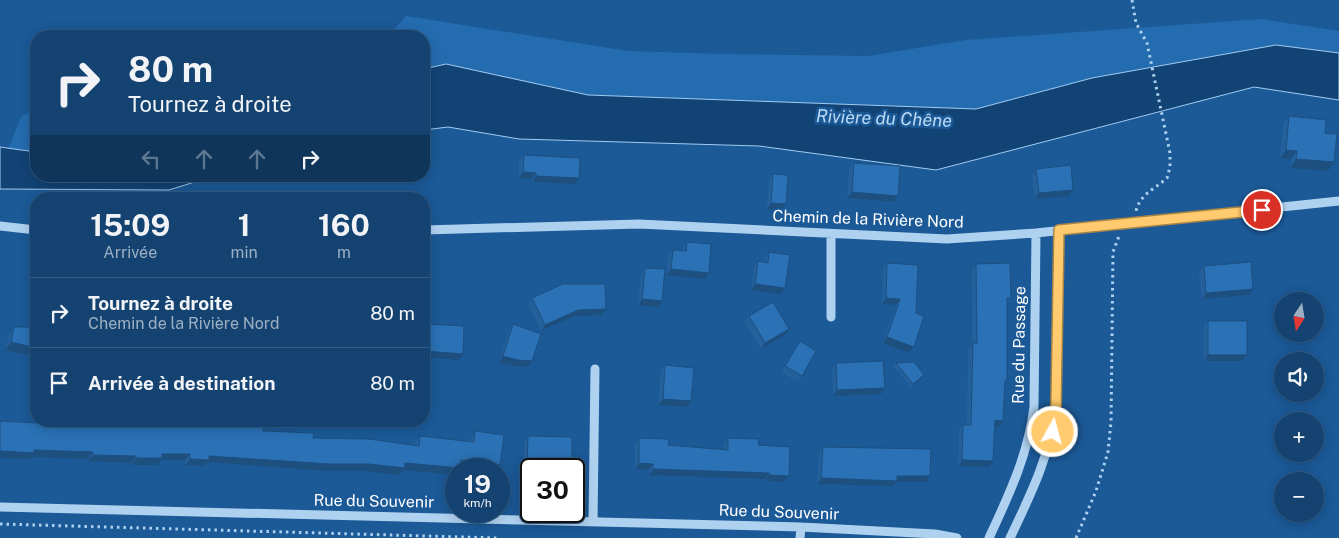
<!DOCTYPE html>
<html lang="fr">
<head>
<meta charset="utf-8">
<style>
  body { margin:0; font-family:"Public Sans",sans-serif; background:#1d4a76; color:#f1f3f6; height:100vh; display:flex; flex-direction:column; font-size:19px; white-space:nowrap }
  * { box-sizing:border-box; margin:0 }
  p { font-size:16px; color:#9db0c3 }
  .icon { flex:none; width:28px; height:28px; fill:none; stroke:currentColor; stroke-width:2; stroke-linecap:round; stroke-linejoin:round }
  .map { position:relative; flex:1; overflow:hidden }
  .drawer { position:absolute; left:30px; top:192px; width:400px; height:235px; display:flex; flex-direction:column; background:#144371; border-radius:20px; box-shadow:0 2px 12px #0003,0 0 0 1px #335c84 }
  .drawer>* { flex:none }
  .banner { position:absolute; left:30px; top:30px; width:400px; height:152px; border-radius:20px; box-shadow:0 2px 12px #0003,0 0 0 1px #335c84; background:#144371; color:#f1f3f6; overflow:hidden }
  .needle { width:32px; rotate:192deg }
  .tools { position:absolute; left:1274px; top:292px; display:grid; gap:10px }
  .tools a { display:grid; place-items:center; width:50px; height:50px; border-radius:50%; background:#144371; box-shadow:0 2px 12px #0003,0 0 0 1px #335c84; font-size:25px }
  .speed { position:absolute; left:445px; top:458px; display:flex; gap:10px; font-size:25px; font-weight:700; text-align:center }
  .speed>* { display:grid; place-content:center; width:65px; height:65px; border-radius:50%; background:#144371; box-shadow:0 2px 12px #0003,0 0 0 1px #335c84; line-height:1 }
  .speed small { font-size:12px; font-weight:400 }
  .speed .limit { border:2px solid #111; border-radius:8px; background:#fff; color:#111 }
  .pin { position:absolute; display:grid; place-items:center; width:42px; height:42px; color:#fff; margin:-21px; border:2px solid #fff; border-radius:50%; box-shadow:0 1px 5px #0007 }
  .me { position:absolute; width:55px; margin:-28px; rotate:7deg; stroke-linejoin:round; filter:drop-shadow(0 0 4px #0008) }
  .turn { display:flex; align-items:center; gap:18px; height:105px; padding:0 15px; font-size:22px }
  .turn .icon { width:65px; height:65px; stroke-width:2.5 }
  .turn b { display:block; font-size:35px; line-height:42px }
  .lanes { display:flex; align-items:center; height:48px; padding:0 15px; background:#0003; justify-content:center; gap:25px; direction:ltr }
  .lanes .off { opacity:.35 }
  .eta { display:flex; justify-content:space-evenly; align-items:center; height:85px; text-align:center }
  .eta b { font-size:30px; font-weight:700; line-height:35px }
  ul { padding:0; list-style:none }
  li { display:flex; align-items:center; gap:15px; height:70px; padding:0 15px; border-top:1px solid #335c84 }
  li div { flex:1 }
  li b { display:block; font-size:19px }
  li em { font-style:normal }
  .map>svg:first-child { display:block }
  .green { fill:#246cb0 }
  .water { fill:#124375; stroke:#a2ccf2 }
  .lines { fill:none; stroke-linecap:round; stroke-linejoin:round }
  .path { stroke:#afd1f0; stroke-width:3; stroke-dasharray:2.5 4; stroke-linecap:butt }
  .minor { stroke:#afd1f0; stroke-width:9 }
  .wall { fill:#24619c }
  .shaded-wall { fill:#1d4f7f }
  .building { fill:#2a71b5; stroke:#1d4f7f }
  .route-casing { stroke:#a68448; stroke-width:12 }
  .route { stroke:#ffcb6e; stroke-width:9 }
  .labels { text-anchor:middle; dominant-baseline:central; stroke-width:5; stroke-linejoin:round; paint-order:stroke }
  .street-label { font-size:16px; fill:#fff; stroke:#1b5997 }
  .water-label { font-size:18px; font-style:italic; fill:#bbdaf6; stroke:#1b5997 }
</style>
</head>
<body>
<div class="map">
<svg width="1339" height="538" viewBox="0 0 1339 538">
  <rect width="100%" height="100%" fill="#1b5997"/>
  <path class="green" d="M406,16l222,35 96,3 144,2 98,-16 295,-21 78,12v22l-63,-8 -184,33 -116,31 -388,-14 -142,-31 -22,5v-33h-54l22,-4z
    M36,107v45l-28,-3 13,-32z"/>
  <path class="water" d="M1276,45l63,8v47l-85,-13 -318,83 -177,-24 -240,-7 -71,-12 -24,3v-61l22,-5 142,31 388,14 116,-31z
    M0,147l36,5v24h178l-45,14 -169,-1z"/>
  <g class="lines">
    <path class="path" d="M1132,0l4,23 11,20 23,110v14l-3,11c-12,11 -27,16 -31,33
      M0,524l497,14
      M1076,538l20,-47 12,-39 3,-30 2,-170 6,-16"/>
    <path class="minor" d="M0,226l36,4
      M424,230l215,-6 308,15 89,-6 303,-32
      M831,317v-83
      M0,507l801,20 134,7 22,4
      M593,522l2,-153
      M800,538l1,-11
      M989,538c20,-43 39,-83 45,-131l2,-174
      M1010,538c21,-44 40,-82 46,-132l3,-176"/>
  </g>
  <path class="wall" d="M1289,116l36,17 3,38 -38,-3 1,-9 -11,-1 3,-33z
    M524,155l55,23 -4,6 -43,-2v-3l-13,-1v-17z
    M854,163l40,39 -47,-4 2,-29z
    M1036,169l37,21 -4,6 -34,3 -3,-24z
    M773,174l13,30 -4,6 -15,-1 2,-29z
    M687,242l18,37 -38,-4 1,-19 5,-6 9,1 1,-3z
    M769,252l16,36 -4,6 -30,-4 3,-23 4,-6 6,1 1,-4z
    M887,263l31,2 -4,82 -5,6 -26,-10 13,-38 -14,-1 1,-35z
    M976,264l35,34 -4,5 -2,81 -2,37 -5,6h-4l-5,40 -31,-1 1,-36 4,-5h4l1,-76 4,-6v-73z
    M1204,266l45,29 -47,4 -3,-27z
    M645,268l17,33 -4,6 -20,-2 3,-31z
    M532,298l69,17 -27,1 -33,15 -13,-27z
    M749,316l40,13 -4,6 -24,14 -17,-27z
    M1208,321l34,40h-38v-34z
    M513,324l19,37 -4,6 -15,-1 -14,-4 10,-32z
    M14,327h22v30l-31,-7 4,-15z
    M800,341l2,35 -4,6 -17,-10z
    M836,363l49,25 -4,6 -48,2 -1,-27z
    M896,363l26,15 -11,9 -18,-21z
    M665,365l22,42 -29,-2 3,-34z
    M0,421l89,5 3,-5h34v4l47,1 2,-5h88v10l50,7 102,7v-2l5,-7 50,5 1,-3 4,-7 25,34 -3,4h-26l-10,-2 -5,8 -53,-5 -3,5 -36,-4h-40l-117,-9 -3,4 -19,-1v-5h-24l-3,5h-27v-2l-43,-2v-2l-57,-2 -1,2 -30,-1z
    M528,436l44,24 -5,6 -10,-1 -2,4h-24l-8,2 1,-29z
    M639,438l29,7 56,4v-5l4,-6 30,7 31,31 -5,6 -19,-1v-2l-116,-4v-5l-14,-1v-25z
    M823,447l103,35h-30l-3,4 -76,-2 2,-31z"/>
  <path class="shaded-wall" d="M1286,150l11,1 -6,8 -11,-1z
    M1296,159l38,3 -6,9 -38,-3z
    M424,172h5l-4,6 -28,1 2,-3h25z
    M523,172l13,1 -4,6 -13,-1z
    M536,176l43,2 -4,6 -43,-2z
    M1073,190l-4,6 -34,3 4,-6z
    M852,192l46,4 -4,6 -47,-4z
    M771,203l15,1 -4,6 -15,-1z
    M671,269l38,4 -4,6 -38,-4z
    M755,284l30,4 -4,6 -30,-4z
    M1253,289l-4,6 -47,4 4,-6z
    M886,298l14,1 -4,6 -14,-1z
    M642,299l20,2 -4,6 -20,-2z
    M606,309l-5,6 -27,1 -33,15 4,-6 33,-15z
    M789,329l-4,6 -24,14 4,-6z
    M887,337l27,10 -5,6 -26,-10z
    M11,342l25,6v9l-31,-7z
    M424,351l39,3 -4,6 -35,-3z
    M1208,355h39l-5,6h-38z
    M503,356l29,5 -4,6 -15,-1 -14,-4z
    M924,375l-2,3 -11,9 2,-3z
    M885,388l-4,6 -48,2 4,-6z
    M663,399l28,2 -4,6 -29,-2z
    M995,420l8,1 -5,6 -8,-1z
    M34,450l59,2 -5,7 -57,-2 -1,2 -30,-1v-7z
    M162,454h28l-5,6h-24l-3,5h-27l5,-7z
    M93,455l43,1 -5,7 -43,-2z
    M209,456l196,7 56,5 -5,1v6l-53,-5 -3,5 -36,-4h-40l-117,-9 -3,4 -19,-1 5,-6z
    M557,459l15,1 -5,6 -14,-1z
    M461,460l39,5 -3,4h-26l-14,-2z
    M962,460l31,1 -4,6 -31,-1z
    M639,463l14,1 -4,6 -14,-1z
    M527,465l30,1 -2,3h-24v2h-8z
    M653,469l116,4 -4,6 -116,-4z
    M769,475l20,1 -5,6 -19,-1z
    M897,476h33l-4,6h-30l-3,4 -76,-2 4,-6z"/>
  <path class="building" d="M1289,116l37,4 -1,13 12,1 -3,28 -38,-3 1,-8 -11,-1z
    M424,142h3l2,30h-5z
    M524,155l56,3 -1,20 -43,-2v-3l-13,-1z
    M854,163l46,3 -2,30 -46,-4z
    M1071,165l2,25 -34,3 -3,-24z
    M773,174l15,1 -2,29 -15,-1z
    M687,242l24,2 -2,29 -38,-4 2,-19 13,1z
    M769,252l21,3 -5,33 -30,-4 3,-23 10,2z
    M1251,262l2,27 -47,4 -2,-27z
    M887,263l31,2 -2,48 8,3 -10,31 -27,-10 13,-38 -14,-1z
    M1010,263l1,35h-4v83h-2l-2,40 -8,-1 -2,41 -31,-1 1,-35h8l2,-82h4l-1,-79z
    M645,268l20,1 -3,32 -20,-2z
    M563,284h42l1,25 -28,1 -33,15 -13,-27z
    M773,302l16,27 -24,14 -16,-27z
    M1208,321h39v34h-39z
    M424,324l40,2 -1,28 -39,-3z
    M513,324l28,10 -9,27 -15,-1 -14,-4z
    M14,327h22v21l-25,-6z
    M800,341l16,10 -14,25 -17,-10z
    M883,361l2,27 -48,2 -1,-27z
    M914,362l10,13 -11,9 -17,-21z
    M665,365l29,3 -3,33 -28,-2z
    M0,421l94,5v-5h32v4l52,1v-5h85v10l51,2 -1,5 56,1 50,7 1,-10 54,6 1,-11 29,4 -4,30 -39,-5v8l-56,-5v5l-36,-4h-40l-120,-8v4l-19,-1v-5h-28v4h-26v-2l-43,-1v-3l-59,-2v3l-34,-2z
    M528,436l44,1v23l-15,-1v7l-30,-1z
    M639,438l30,1 -1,6 60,5v-12l31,1 -1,6 32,2 -1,29 -20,-1v-2l-116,-4v-5l-14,-1z
    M823,447l108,2 -1,27h-33v5l-76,-3z"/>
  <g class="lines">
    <g class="route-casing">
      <path id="route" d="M1053,432l3,-26 3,-176 203,-20"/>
    </g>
    <use href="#route" class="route"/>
  </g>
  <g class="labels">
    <g class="street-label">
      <text transform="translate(868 219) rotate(2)">Chemin de la Rivière Nord</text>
      <text transform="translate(1019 345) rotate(-89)">Rue du Passage</text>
      <text transform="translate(374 501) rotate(1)">Rue du Souvenir</text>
      <text transform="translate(779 512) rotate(2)">Rue du Souvenir</text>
    </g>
    <g class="water-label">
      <text transform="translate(884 118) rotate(2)">Rivière du Chêne</text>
    </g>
  </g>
</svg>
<div class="tools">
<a><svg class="needle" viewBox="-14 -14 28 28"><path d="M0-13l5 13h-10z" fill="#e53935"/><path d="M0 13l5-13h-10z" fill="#9db0c3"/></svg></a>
<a><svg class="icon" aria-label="sound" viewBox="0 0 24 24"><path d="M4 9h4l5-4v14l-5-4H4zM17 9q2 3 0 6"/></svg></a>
<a>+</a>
<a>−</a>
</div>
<div class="speed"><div>19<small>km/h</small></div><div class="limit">30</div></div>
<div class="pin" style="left:1262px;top:210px;background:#d93025"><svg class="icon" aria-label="arrive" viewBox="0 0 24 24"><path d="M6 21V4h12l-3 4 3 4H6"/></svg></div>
<svg class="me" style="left:1053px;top:432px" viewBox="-20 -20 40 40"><circle r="17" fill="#ffcb6e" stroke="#fff" stroke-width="3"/><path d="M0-11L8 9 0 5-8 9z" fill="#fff"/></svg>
<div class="banner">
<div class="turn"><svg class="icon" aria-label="right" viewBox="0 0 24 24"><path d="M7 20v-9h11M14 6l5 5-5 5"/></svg><div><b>80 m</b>Tournez à droite</div></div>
<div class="lanes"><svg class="icon off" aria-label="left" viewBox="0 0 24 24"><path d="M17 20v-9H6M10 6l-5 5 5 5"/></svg><svg class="icon off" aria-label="ahead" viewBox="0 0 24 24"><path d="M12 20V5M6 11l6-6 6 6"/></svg><svg class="icon off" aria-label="ahead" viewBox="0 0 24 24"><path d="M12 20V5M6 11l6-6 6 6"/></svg><svg class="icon" aria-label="right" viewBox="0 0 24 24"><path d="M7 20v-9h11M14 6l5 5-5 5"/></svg></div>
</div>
<section class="drawer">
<div class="eta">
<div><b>15:09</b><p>Arrivée</p></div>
<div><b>1</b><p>min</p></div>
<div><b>160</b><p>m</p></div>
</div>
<ul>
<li><svg class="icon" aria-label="right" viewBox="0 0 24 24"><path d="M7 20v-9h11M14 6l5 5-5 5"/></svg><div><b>Tournez à droite</b><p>Chemin de la Rivière Nord</p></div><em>80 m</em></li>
<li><svg class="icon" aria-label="arrive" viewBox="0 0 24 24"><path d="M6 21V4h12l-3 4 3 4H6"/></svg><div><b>Arrivée à destination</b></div><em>80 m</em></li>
</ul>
</section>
</div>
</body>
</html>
